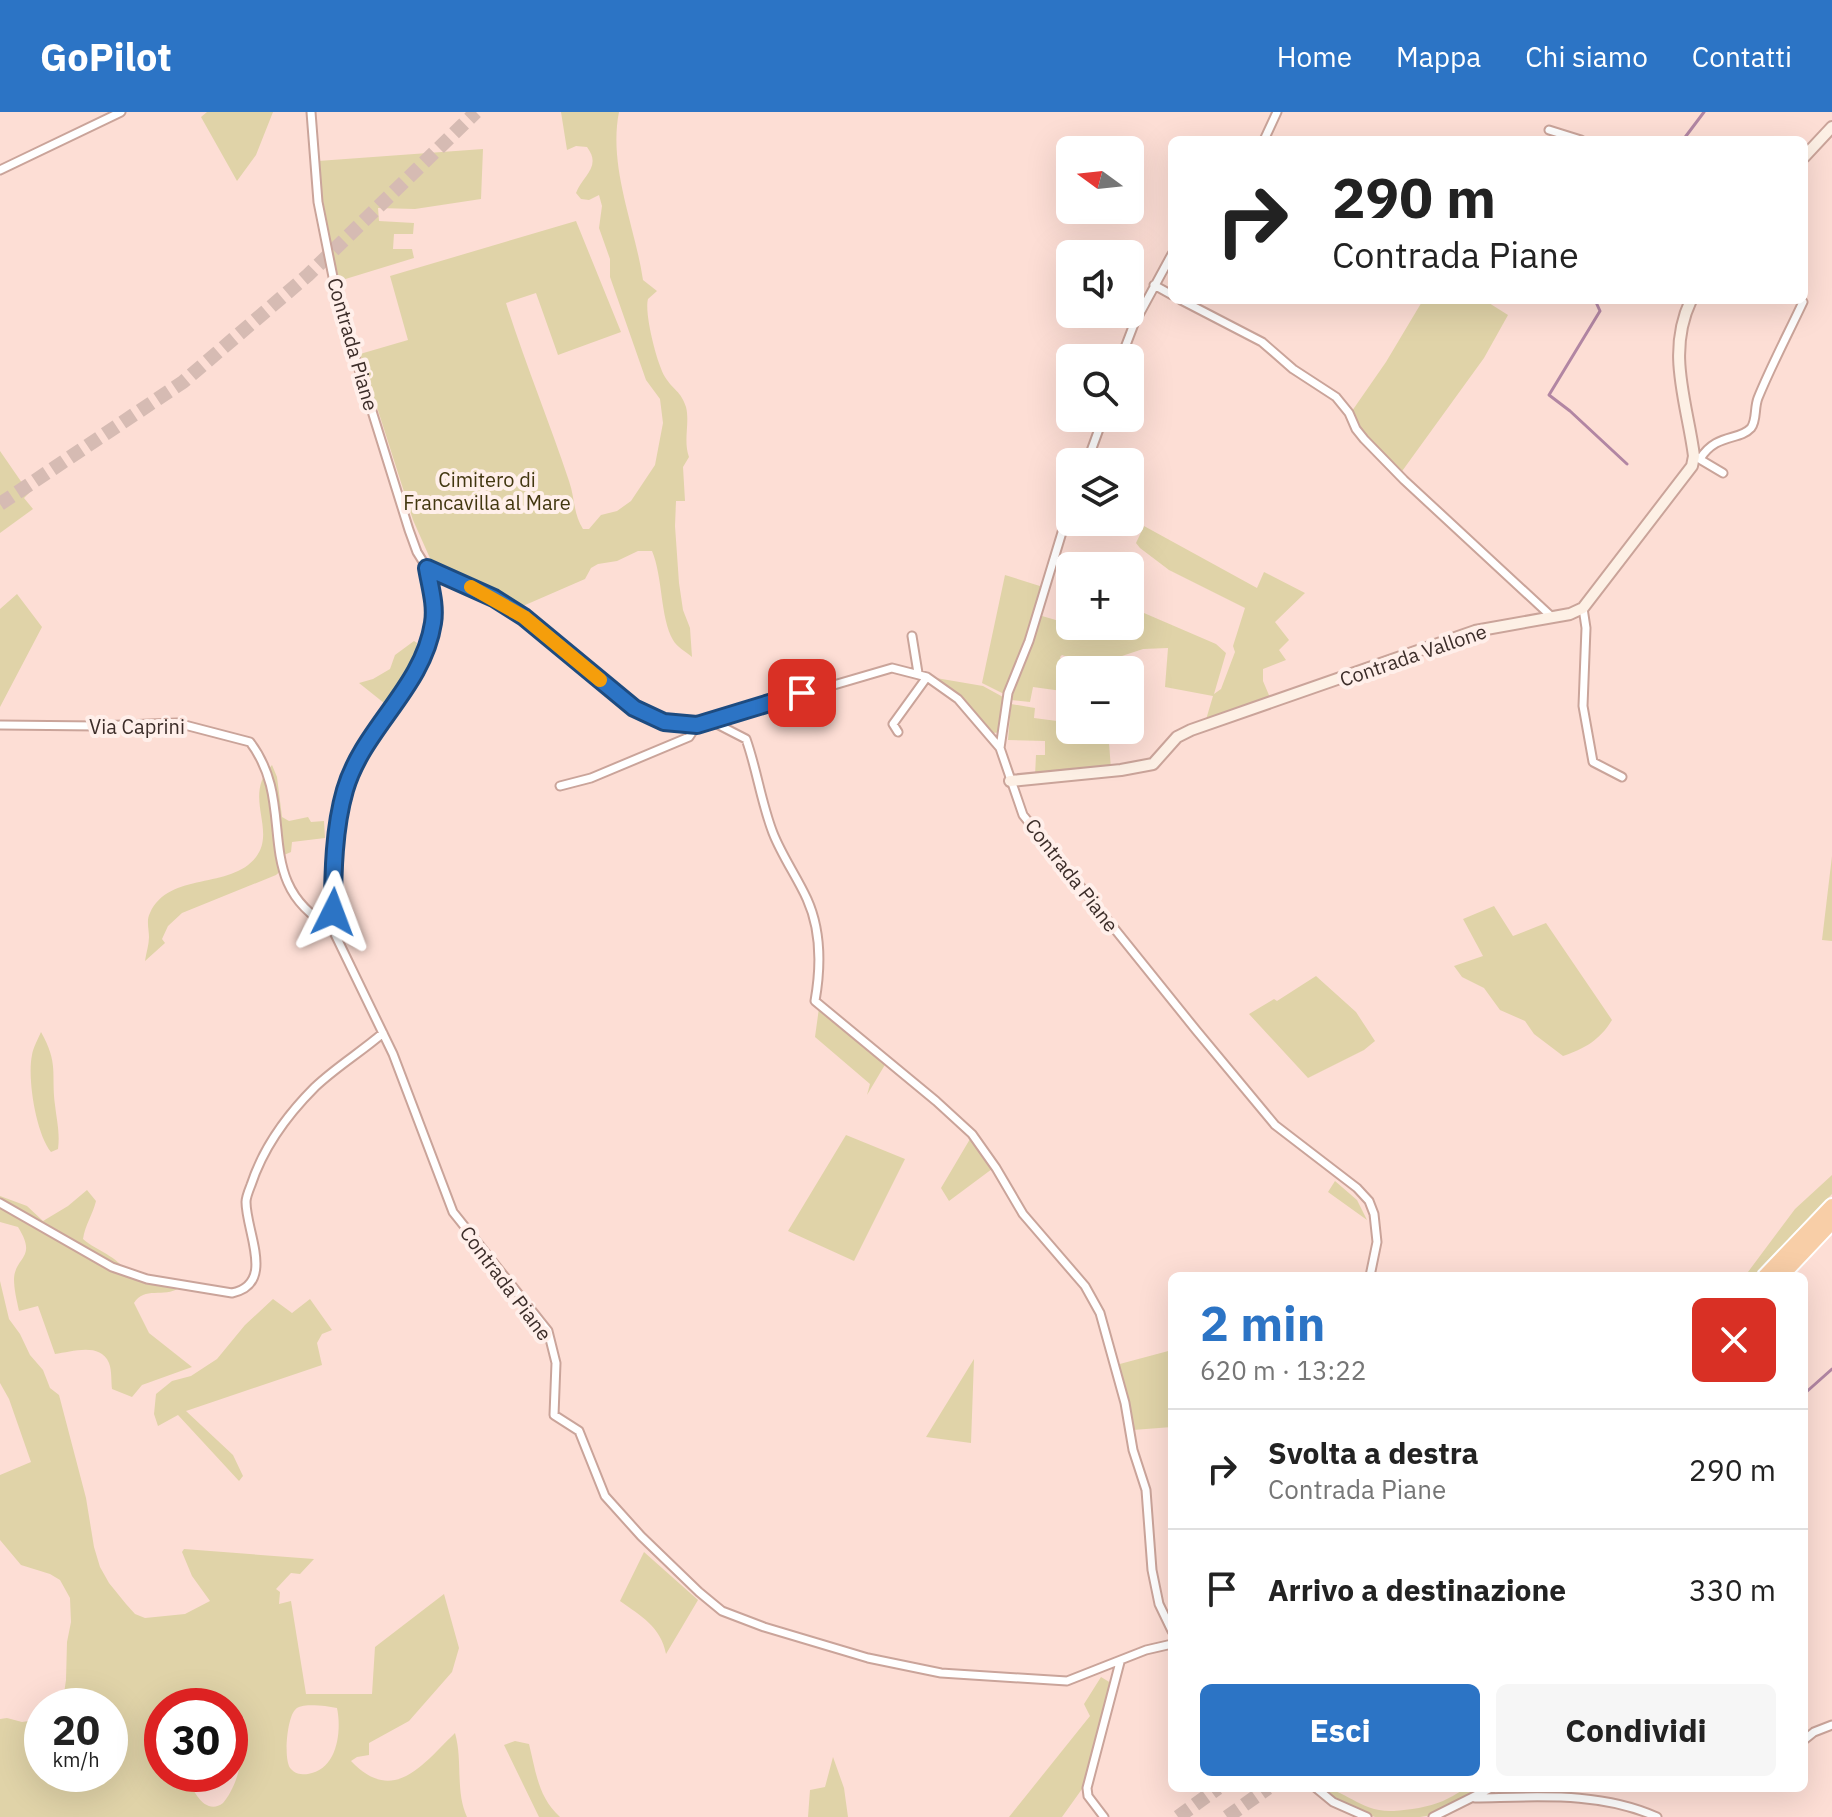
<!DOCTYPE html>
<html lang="it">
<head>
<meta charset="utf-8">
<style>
  body { margin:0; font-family:"IBM Plex Sans",sans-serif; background:#f6f6f6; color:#222; height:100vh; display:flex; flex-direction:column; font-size:30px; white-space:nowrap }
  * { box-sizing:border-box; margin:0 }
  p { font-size:26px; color:#767676 }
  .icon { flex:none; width:44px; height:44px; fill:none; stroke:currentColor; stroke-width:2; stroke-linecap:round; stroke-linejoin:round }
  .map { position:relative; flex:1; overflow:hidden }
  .sheet { position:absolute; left:1168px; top:1160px; width:640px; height:520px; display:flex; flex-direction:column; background:#fff; border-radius:12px; box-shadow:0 8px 32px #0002 }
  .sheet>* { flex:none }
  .hud { position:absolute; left:1168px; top:24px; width:640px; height:168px; border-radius:12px; box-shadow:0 8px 32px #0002; background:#fff; color:#222; overflow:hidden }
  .needle { width:52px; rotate:285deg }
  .fabs { position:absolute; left:1056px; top:24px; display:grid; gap:16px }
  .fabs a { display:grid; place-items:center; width:88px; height:88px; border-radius:12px; background:#fff; box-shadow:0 8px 32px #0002; font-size:40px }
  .speed { position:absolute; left:24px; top:1576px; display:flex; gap:16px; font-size:40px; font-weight:700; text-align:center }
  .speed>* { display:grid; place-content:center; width:104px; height:104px; border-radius:50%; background:#fff; box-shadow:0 8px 32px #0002; line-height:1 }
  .speed small { font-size:20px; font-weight:400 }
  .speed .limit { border:12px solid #d22; background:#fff; color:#111 }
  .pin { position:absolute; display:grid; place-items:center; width:68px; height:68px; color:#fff; margin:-34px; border-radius:16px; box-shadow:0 4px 12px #0006 }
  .me { position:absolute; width:88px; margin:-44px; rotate:3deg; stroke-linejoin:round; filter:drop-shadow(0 0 6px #0008) }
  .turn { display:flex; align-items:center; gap:28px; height:168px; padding:0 32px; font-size:36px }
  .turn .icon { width:104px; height:104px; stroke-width:2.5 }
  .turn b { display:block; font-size:56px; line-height:68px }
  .round { display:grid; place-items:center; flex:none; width:84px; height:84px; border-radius:12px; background:#f6f6f6 }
  .head { display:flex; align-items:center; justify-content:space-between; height:136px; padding:0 32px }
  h1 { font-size:48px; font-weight:700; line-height:60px; color:#2c74c5 }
  .cta { display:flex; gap:16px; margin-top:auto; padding:16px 32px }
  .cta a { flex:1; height:92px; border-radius:12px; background:#2c74c5; color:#fff; font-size:32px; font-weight:700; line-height:92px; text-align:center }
  .cta a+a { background:#f6f6f6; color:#222 }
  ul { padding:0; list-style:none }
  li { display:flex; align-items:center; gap:24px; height:120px; padding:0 32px; border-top:2px solid #e0e0e0 }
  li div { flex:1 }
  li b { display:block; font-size:30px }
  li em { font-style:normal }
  header { display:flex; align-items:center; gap:48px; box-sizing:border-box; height:112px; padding:0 40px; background:#2c74c5; color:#fff }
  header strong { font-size:38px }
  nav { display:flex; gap:44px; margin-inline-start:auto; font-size:28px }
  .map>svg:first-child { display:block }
  .green { fill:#e0d3a8; fill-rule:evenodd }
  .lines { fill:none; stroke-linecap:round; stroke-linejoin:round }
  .stream { stroke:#b286a3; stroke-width:3 }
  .highway-tunnel { stroke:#d6bbb3; stroke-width:14; stroke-dasharray:14 7; stroke-linecap:butt }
  .street-casing { stroke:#caa49a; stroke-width:11 }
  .secondary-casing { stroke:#caa49a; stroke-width:14 }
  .highway-casing { stroke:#fff; stroke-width:18 }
  .street { stroke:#fff; stroke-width:7 }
  .secondary { stroke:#fdf0e5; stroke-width:10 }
  .highway { stroke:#f8cea7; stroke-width:14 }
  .route-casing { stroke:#1d4b80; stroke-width:20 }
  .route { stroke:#2c74c5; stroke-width:14 }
  .slow { stroke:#f59e0b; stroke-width:14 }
  .labels { text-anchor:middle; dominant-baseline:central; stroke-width:8; stroke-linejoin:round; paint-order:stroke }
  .street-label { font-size:20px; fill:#3c2d29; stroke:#ffefea }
  .park-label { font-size:20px; fill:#423710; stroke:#ffefea }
</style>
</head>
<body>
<header>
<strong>GoPilot</strong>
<nav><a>Home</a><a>Mappa</a><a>Chi siamo</a><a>Contatti</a></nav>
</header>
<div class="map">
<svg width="1832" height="1705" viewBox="0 0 1832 1705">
  <rect width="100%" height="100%" fill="#fdded5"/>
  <path class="green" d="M207,0h66l-17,43 -19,26 -36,-64z
    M561,0h58c-11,55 16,114 24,168l14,11 -9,8c-4,14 9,65 17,78 8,13 16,14 21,30 4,16 -3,34 3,50l-6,10 2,34h-9l-1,25 4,57 4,27 7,18 2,29c-6,-5 -16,-11 -19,-17 -13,-23 -10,-63 -21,-89h-14l-21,10 -19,3 -7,4 -6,11 -69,30 -83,-44 -20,-45 -53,-166 48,-14 -18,-64 186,-55 45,111 -63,23 -22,-62 -30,10c19,60 43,118 63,178 6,17 4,32 14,48h6l12,-14 16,-4 14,-10 24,-36 8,-42 -3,-24 -14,-19 -36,-103v-18l-11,-31 3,-22 -3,-11 -10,5 -8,-1 -5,-6c7,-18 26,-26 11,-46l-11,-1 -9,4z
    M483,37l-2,50 -66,10 -37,-1 1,13 35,2 -1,11h-19l-1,15h19l2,9 -75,23 -14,-64 -7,-56z
    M1423,188h67l-1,3 19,12 -24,43 -84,116 -40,-42 -8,-21 34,-49z
    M0,339l29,42 -5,5 9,11 -33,24z
    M1144,414l113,62 7,-16 41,21 -30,29 14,18 -10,10 7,10 -23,9v12l8,19 -66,23 8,-27 -48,-9 3,-39 -25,1 -21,7 1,14h-17l-44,-15 -2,2 2,5 16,8h-8v60h38l3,39 -76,7 1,-21h9v-14l-37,-1 3,-36 24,4 -1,10 23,3 5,-30 -29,-4 -3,15 -19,-2 31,-84 48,14 1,-4h39v-19l86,37 10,9 -12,41 7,-5 14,-37 -2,-6 12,-38 -76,-38 -29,-22 -4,-5z
    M1005,463l38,12 -13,45 -26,62 -22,-11z
    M17,482l25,33 -42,80v-98z
    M414,529l3,2c-3,23 -19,43 -33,60l-25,-20 14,-4 17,-10 5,-14z
    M936,566l47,8 20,11 -1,35 -9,1 -58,-52z
    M272,653l5,12 5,40 7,4 19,-4 3,5 13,-1 1,17 -33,4 -1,10 -7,3v13l-8,7 -94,38 -14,13 -6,13 3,4 -20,18c1,-8 4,-16 4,-24 0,-8 -3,-17 1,-24 19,-42 81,-23 106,-56 21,-28 -14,-61 16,-92z
    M1832,744v85l-10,-1z
    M1494,794l19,30 33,-13 66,97c-12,20 -28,29 -49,36l-29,-22 -9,-13 -25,-11 -16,-22 -22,-11 -8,-11 29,-10 -20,-37z
    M1316,864l40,36 19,29 -11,9 -56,28 -59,-64 25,-15 3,2z
    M819,896l67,55 -19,32 3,-11 -55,-47z
    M41,920c18,32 10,41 14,73 2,17 5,28 3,44l-7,3c-15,-18 -24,-74 -19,-97 1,-7 6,-16 9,-23z
    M846,1023l59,24 -51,102 -66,-30z
    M970,1027l22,30 -43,32 -8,-13z
    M1832,1063v19l-79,82h-8l50,-67z
    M1335,1069l22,19 10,20 -39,-28z
    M87,1078l9,11c-3,13 -11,24 -13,38 15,13 38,18 45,37l51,12c-15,10 -35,-2 -45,15l15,30 43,34 -50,18 -10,12 -20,-8c-1,-8 0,-18 -3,-26 -9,-21 -37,-11 -54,-9l-17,-48 -19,5c-2,-10 -5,-21 -5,-32 1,-23 24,-20 4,-52l-18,-5v-26l27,10 16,15 25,-15z
    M0,1169l9,38 11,15 10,21 13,15 7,18 9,7 27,103 8,49 6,20 9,16 17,21 9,10 10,4 40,-4 25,-13 -18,-25 -10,-24 2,-3 130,10 -14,15 -9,-1 -15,16 4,3 -1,12 12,-3 15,93h66l3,-47 69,-53 15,54 -7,24 -43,49 -40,22v12l-12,2 -6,4c43,45 72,3 104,-28 8,28 0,58 12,84h-467v-98l7,-1 15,4 20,-3v55h68v-68h-53l6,-6 3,-20 1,-38 4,-20 -1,-24 -10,-18 -10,-6 -29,-9 -21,-25v-65l31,-13 -22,-63 -9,-16zM162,1594h68v8l14,4c3,23 -4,66 -21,85 -18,14 -33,-15 -35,-29h-26zM325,1594l12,2c5,24 0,62 -29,66 -5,1 -13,0 -17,-5 -8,-7 -4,-51 4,-59 6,-7 22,-4 30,-4z
    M273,1187l19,14 18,-14 22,31 -10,4 -5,9 5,22 -136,46 47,44 10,21 -4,5 -61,-66 -20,11 -4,-12 2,-20 16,-13 19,-5 26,-17 28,-34z
    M1172,1238v77l-39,3 -17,-65z
    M974,1247l-3,84 -45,-6z
    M644,1440l54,48 -32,54c-5,-27 -25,-38 -46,-53z
    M1101,1565l10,6 -15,68 -14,38 -20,28h-53l81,-101 -6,-12z
    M515,1629l14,3c7,28 9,53 31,73h-21l-35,-72z
    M833,1645l11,31 4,29h-40l2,-27 15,-3z
    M1318,1676c28,0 42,25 76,23 15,-1 35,-4 49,-10 20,-9 15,-13 40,-13l-51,27 -12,2h-45l-41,-17z"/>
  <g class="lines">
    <path class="stream" d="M1683,28l21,-28
      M1595,188l5,11 -51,84 21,16 57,53
      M1804,1282l28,-25"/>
    <path class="highway-tunnel" d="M0,392l183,-122 125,-107 168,-163
      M1178,1705l40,-29
      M1227,1705l41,-29"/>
    <g class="street-casing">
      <path id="street" d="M311,0l7,90 20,100 71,228 8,22 10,16 7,53 -9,32 -17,33 -20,25 -26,41 -17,38 -7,44 -6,94 61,126 60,158 95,119 8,32 -2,52 25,16 26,65 36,40 58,56 23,19 42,16 104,31 73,15 126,8 79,-31 26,-6
        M1549,18l32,10
        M1264,28l13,-28
        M0,58l121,-58
        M1154,173l18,10
        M1181,188l81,42 31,27 43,28 13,16 7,16 8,10 40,41 148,137
        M1121,246l13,-34 38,-70
        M1696,345l27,16
        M1700,347c16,-26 39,-18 51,-31 6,-8 3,-20 7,-30 13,-32 30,-64 45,-96
        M1087,350l12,-33 1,-11
        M427,456l67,30 30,19 110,91 30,14 33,3 195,-57 35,9 31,22 42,49 23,67 173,215 79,95 82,63 12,13 5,13 3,28 -7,34
        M1583,496l3,20 -3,78 10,56 29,15
        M912,524l6,37
        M711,609l35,18c11,31 15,63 27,94 9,23 24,44 34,66 15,33 14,68 8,102l121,100 36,33 24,34 27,46 62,72 15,27 25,90 8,47 13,40 6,80 7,34 13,27
        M0,613l97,1 80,-3 73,19c50,66 -2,140 82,186
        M898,620l-5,-8 34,-47
        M1000,636l8,-55 21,-52 41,-135
        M560,674l31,-8 98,-41 8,-12
        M0,1091l112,64 35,12 85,14c44,-9 14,-61 14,-91 0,-5 3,-12 5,-17 12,-37 37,-71 64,-98 21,-20 46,-35 68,-54
        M1804,1628l10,-8 18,-7
        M1316,1676l17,14 34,15
        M1475,1686c61,-1 124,-7 182,19
        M1104,1705l-16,-21 -1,-8 33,-126
        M1433,1705l58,-29"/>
    </g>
    <g class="secondary-casing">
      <path id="secondary" d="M1804,45l28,-30
        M1010,669l111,-11 32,-6 24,-27 14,-7 284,-99 95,-17 13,-6 109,-142 2,-10c-7,-54 -28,-103 -3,-156"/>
    </g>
    <g class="highway-casing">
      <path id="highway" d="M1765,1164l67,-70
        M1781,1164l51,-54"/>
    </g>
    <use href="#street" class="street"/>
    <use href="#secondary" class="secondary"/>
    <use href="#highway" class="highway"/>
  </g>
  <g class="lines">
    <g class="route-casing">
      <path id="route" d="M333,800c0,-39 1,-84 12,-122 18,-62 78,-102 88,-167 3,-18 -3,-37 -6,-55l67,30 30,19 110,91 30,14 33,3 105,-32"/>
    </g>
    <use href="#route" class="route"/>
    <path class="slow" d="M471,475l53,30 76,63"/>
  </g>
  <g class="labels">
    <g class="street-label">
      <text transform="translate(353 232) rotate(74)">Contrada Piane</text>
      <text transform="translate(1413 543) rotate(-19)">Contrada Vallone</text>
      <text x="137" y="614">Via Caprini</text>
      <text transform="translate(1072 763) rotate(52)">Contrada Piane</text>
      <text transform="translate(506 1171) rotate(53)">Contrada Piane</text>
    </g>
    <g class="park-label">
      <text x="487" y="367">Cimitero di<tspan x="487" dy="23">Francavilla al Mare</tspan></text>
    </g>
  </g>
</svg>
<div class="fabs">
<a><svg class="needle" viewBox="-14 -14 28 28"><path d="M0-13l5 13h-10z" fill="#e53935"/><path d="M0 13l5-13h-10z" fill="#767676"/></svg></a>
<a><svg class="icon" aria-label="sound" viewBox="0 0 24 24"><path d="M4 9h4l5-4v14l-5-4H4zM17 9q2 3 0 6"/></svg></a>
<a><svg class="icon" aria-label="search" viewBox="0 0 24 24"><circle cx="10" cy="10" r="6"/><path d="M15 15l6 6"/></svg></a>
<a><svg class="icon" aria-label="layers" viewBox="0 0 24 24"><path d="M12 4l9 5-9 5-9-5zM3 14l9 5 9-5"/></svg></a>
<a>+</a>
<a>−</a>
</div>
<div class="speed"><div>20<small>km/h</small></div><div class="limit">30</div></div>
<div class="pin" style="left:802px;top:581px;background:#d93025"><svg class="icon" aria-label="arrive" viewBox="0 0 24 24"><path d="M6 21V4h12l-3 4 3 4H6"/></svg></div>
<svg class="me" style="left:333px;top:800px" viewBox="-20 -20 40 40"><path d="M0-17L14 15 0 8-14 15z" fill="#2c74c5" stroke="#fff" stroke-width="4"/></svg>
<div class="hud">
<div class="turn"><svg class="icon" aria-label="right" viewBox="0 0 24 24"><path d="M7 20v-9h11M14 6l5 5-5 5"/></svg><div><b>290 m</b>Contrada Piane</div></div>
</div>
<section class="sheet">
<div class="head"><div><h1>2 min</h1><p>620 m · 13:22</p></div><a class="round" style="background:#d93025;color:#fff"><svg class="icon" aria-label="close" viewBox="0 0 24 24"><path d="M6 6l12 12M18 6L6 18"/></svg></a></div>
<ul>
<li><svg class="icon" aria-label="right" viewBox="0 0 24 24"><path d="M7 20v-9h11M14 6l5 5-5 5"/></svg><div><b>Svolta a destra</b><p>Contrada Piane</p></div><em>290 m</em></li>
<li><svg class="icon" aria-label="arrive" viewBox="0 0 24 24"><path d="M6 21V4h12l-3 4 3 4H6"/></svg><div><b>Arrivo a destinazione</b></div><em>330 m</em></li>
</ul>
<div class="cta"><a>Esci</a><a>Condividi</a></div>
</section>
</div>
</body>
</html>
